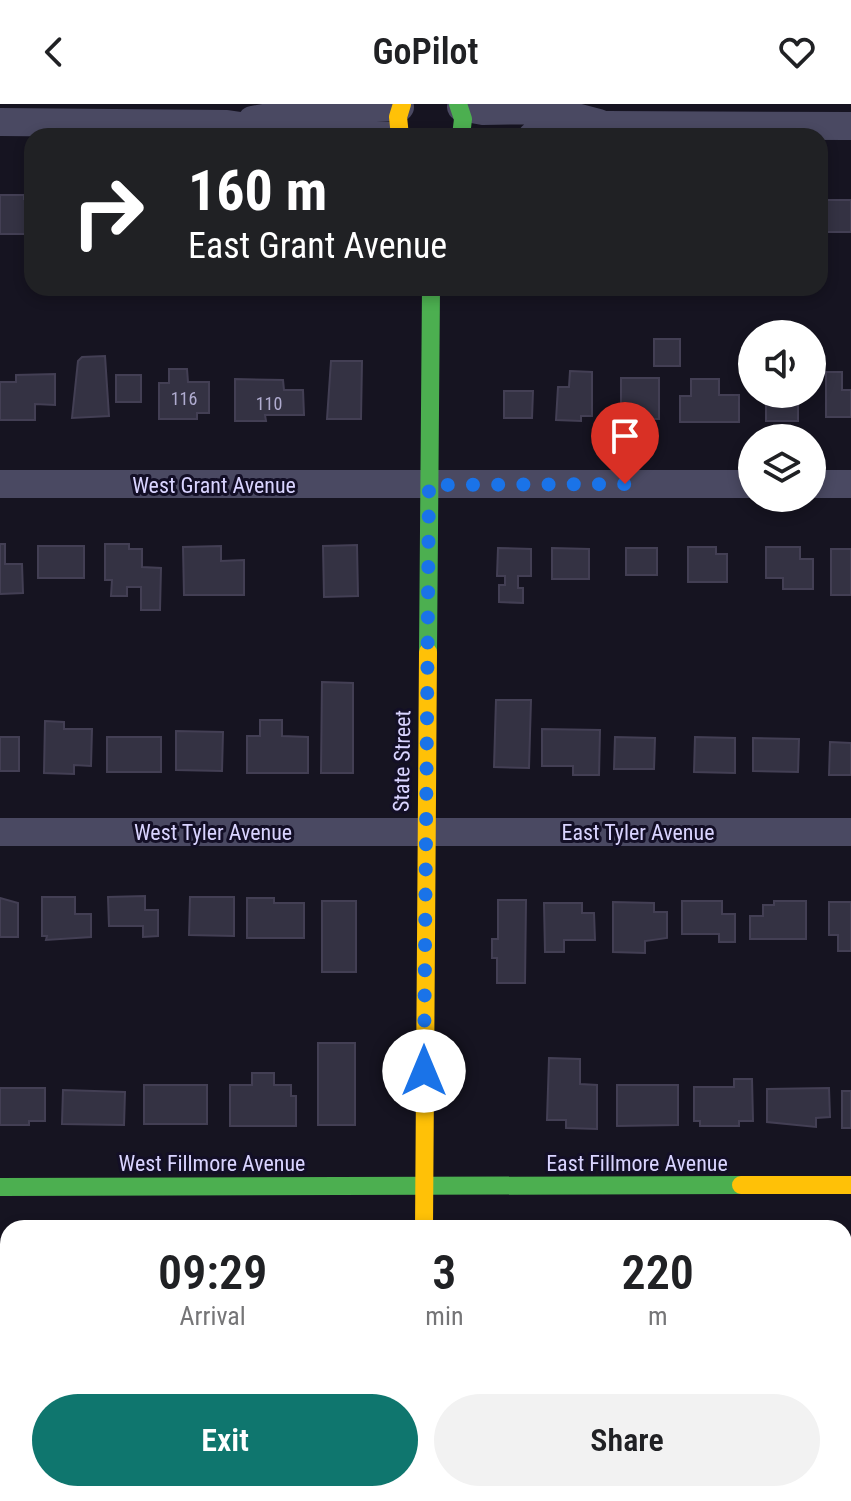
<!DOCTYPE html>
<html lang="en">
<head>
<meta charset="utf-8">
<style>
  body { margin:0; font-family:"Roboto Condensed",sans-serif; background:#f2f2f2; color:#202124; height:100vh; display:flex; flex-direction:column; font-size:30px; white-space:nowrap }
  * { box-sizing:border-box; margin:0 }
  p { font-size:26px; color:#757577 }
  .icon { flex:none; width:44px; height:44px; fill:none; stroke:currentColor; stroke-width:2; stroke-linecap:round; stroke-linejoin:round }
  .map { position:relative; flex:1; overflow:hidden }
  .side { position:absolute; left:0px; top:1116px; width:852px; height:282px; display:flex; flex-direction:column; background:#fff; border-radius:24px 24px 0 0; box-shadow:0 4px 12px #0003 }
  .side>* { flex:none }
  .top-card { position:absolute; left:24px; top:24px; width:804px; height:168px; border-radius:24px; box-shadow:0 4px 12px #0003; background:#202124; color:#fff; overflow:hidden }
  .buttons { position:absolute; left:738px; top:216px; display:grid; gap:16px }
  .buttons a { display:grid; place-items:center; width:88px; height:88px; border-radius:50%; background:#fff; box-shadow:0 4px 12px #0003; font-size:40px }
  .pin { position:absolute; display:grid; place-items:center; width:68px; height:68px; color:#fff; margin:-82px -34px; border-radius:50% 50% 50% 0; rotate:-45deg; box-shadow:0 0 8px #0007 }
  .pin .icon { rotate:45deg }
  .me { position:absolute; width:88px; margin:-44px; rotate:0deg; stroke-linejoin:round; filter:drop-shadow(0 0 6px #0008) }
  .turn { display:flex; align-items:center; gap:28px; height:168px; padding:0 32px; font-size:36px }
  .turn .icon { width:104px; height:104px; stroke-width:2.5 }
  .turn b { display:block; font-size:56px; line-height:68px }
  .eta { display:flex; justify-content:space-evenly; align-items:center; height:136px; text-align:center }
  .eta b { font-size:48px; font-weight:600; line-height:56px }
  .cta { display:flex; gap:16px; margin-top:auto; padding:16px 32px }
  .cta a { flex:1; height:92px; border-radius:48px; background:#0f766e; color:#fff; font-size:32px; font-weight:600; line-height:92px; text-align:center }
  .cta a+a { background:#f2f2f2; color:#202124 }
  header { display:flex; justify-content:space-between; align-items:center; height:104px; padding:0 32px; background:#fff; font-size:36px; font-weight:600 }
  .map>svg:first-child { display:block }
  .green { fill:#132c2d }
  .building { fill:#343243; stroke:#433f54; stroke-width:2 }
  .lines { fill:none; stroke-linecap:round; stroke-linejoin:round }
  .street { stroke:#4a4962; stroke-width:28 }
  .fast { stroke:#4caf50; stroke-width:18 }
  .slow { stroke:#ffc107; stroke-width:18 }
  .route { stroke:#1a73e8; stroke-width:14; stroke-dasharray:0 25.2 }
  .labels { text-anchor:middle; dominant-baseline:central; stroke-width:6; stroke-linejoin:round; paint-order:stroke }
  .number-label { font-size:18px; fill:#b0acd0 }
  .street-label { font-size:22px; fill:#d9d4ff; stroke:#130f26 }
</style>
</head>
<body>
<header><svg class="icon" aria-label="back" viewBox="0 0 24 24"><path d="M15 5l-7 7 7 7"/></svg>GoPilot<svg class="icon" aria-label="heart" viewBox="0 0 24 24"><path d="M12 20l-8-8c-3-5 5-10 8-4 3-6 11-1 8 4z"/></svg></header>
<div class="map">
<svg width="851" height="1397" viewBox="0 0 851 1397">
  <rect width="100%" height="100%" fill="#161421"/>
  <path class="green" d="M429,184h244v4l-220,3 -23,-1z"/>
  <path class="building" d="M0,91h24v4h8v35h-32z
    M827,96h24v32h-24z
    M654,235h26v27h-26z
    M105,252l4,60 -37,2 6,-57 4,-4z
    M331,257h31l-1,58h-34z
    M169,265h18l1,13h21v31h-12v6h-38v-36h10z
    M570,267l22,1v44h-11v5l-25,-1 2,-33h11z
    M826,268h16v18h9v27h-25z
    M55,270v31l-20,-1v16h-35v-38h16v-7z
    M116,271h25v27h-25z
    M621,274h38v41h-33v-11h-5z
    M235,275l48,1 1,10h19l1,25h-39l1,6h-31z
    M691,275h28v16h20v27h-59v-26h11z
    M504,287h29l-1,27h-28z
    M754,290l44,2v25h-32v-25z
    M0,440h5v20h17l1,29 -23,1z
    M105,440h24v5h13v18l19,1 -1,42h-19v-23h-14v9h-16l1,-16h-7z
    M357,441l1,51 -34,1 -1,-51z
    M38,442h46v32h-46z
    M221,442v15l23,-1v35h-60l-1,-48z
    M688,443h28v7h11v28h-39z
    M766,443h34v12h13v30h-30v-11h-17z
    M498,444l33,1v27h-13v12h5v15l-24,-1v-17h6v-9h-8z
    M552,444l37,1v30h-37z
    M626,444h31v27h-31z
    M831,445h20v46h-20z
    M322,578l31,1v90h-32z
    M496,596h35l-2,68 -35,-1z
    M260,616h22v16l26,1v36h-61v-37h13z
    M45,617l19,1v7h28l-1,37 -17,-1v9l-30,-1z
    M542,625l58,1 -1,45h-26v-9h-31z
    M176,627l47,1 -1,39 -46,-1z
    M0,633h19v34h-19z
    M107,633h54v35h-54z
    M615,633l40,1 -1,31h-40z
    M695,633l40,1v35l-41,-1z
    M753,634l46,1 -1,33 -45,-1z
    M830,638l21,1v32h-22z
    M145,792v14h13v26l-15,1v-11h-34l-1,-29z
    M42,793h33v17h16v23l-45,3 1,-4h-5z
    M190,793h44v39l-45,-1z
    M0,794l18,5v34h-18z
    M247,794h27v5h30v35h-57z
    M498,796h28l-1,83h-28v-25h-5v-19h6z
    M322,797h34v71h-34z
    M682,797h40v13h13v28h-16v-8h-37z
    M774,797h32v38h-56v-23h13v-11h11z
    M613,798l41,1v9h13v26l-22,3v12l-32,-1z
    M829,798h22v49h-13v-16h-9z
    M544,799h38v10h12l1,27h-31v12h-19z
    M318,939h37v82h-37z
    M549,954l31,1v25l17,1v44l-31,-1v-8h-19z
    M252,969h22v12h17v11h5v30h-66v-41h22z
    M734,975h18l1,42h-14v5h-39v-5h-6v-34h40z
    M144,981h63v39h-63z
    M617,981h61v40l-61,1z
    M0,984h45v33h-16v4h-29z
    M829,984l1,29 -14,1v9l-49,-5v-33z
    M63,986l62,2 -1,33 -62,-1z
    M842,987h9v37h-9z
    M845,1149h6v44h-7z
    M0,1161h8v29h-8z
    M0,1315h8v27h-8z"/>
  <g class="lines">
    <path class="street" d="M461,3l22,4 66,-1 50,13
      M252,16l52,-9 96,-4
      M0,18l227,2 77,12
      M317,32h77
      M532,32l75,-11 244,1
      M0,380h752
      M812,380h39
      M0,728h851"/>
    <path class="fast" d="M458,0l5,15 -2,17
      M428,548l3,-364
      M0,1083l741,-2
      M411,1397l1,-7"/>
    <path class="slow" d="M400,32l-2,-19 4,-13
      M741,1081h110
      M424,1124l4,-576"/>
  </g>
  <g class="lines">
    <path class="route" d="M424,967l5,-586 196,-1"/>
  </g>
  <g class="labels">
    <g class="number-label">
      <text x="184" y="294">116</text>
      <text x="269" y="299">110</text>
    </g>
    <g class="street-label">
      <text x="214" y="381">West Grant Avenue</text>
      <text transform="translate(402 657) rotate(-89)">State Street</text>
      <text x="213" y="728">West Tyler Avenue</text>
      <text x="638" y="728">East Tyler Avenue</text>
      <text x="212" y="1059">West Fillmore Avenue</text>
      <text x="637" y="1059">East Fillmore Avenue</text>
    </g>
  </g>
</svg>
<div class="buttons">
<a><svg class="icon" aria-label="sound" viewBox="0 0 24 24"><path d="M4 9h4l5-4v14l-5-4H4zM17 9q2 3 0 6"/></svg></a>
<a><svg class="icon" aria-label="layers" viewBox="0 0 24 24"><path d="M12 4l9 5-9 5-9-5zM3 14l9 5 9-5"/></svg></a>
</div>
<div class="pin" style="left:625px;top:380px;background:#d93025"><svg class="icon" aria-label="arrive" viewBox="0 0 24 24"><path d="M6 21V4h12l-3 4 3 4H6"/></svg></div>
<svg class="me" style="left:424px;top:967px" viewBox="-20 -20 40 40"><circle r="19" fill="#fff"/><path d="M0-13L10 11 0 6-10 11z" fill="#1a73e8"/></svg>
<div class="top-card">
<div class="turn"><svg class="icon" aria-label="right" viewBox="0 0 24 24"><path d="M7 20v-9h11M14 6l5 5-5 5"/></svg><div><b>160 m</b>East Grant Avenue</div></div>
</div>
<section class="side">
<div class="eta">
<div><b>09:29</b><p>Arrival</p></div>
<div><b>3</b><p>min</p></div>
<div><b>220</b><p>m</p></div>
</div>
<div class="cta"><a>Exit</a><a>Share</a></div>
</section>
</div>
</body>
</html>
